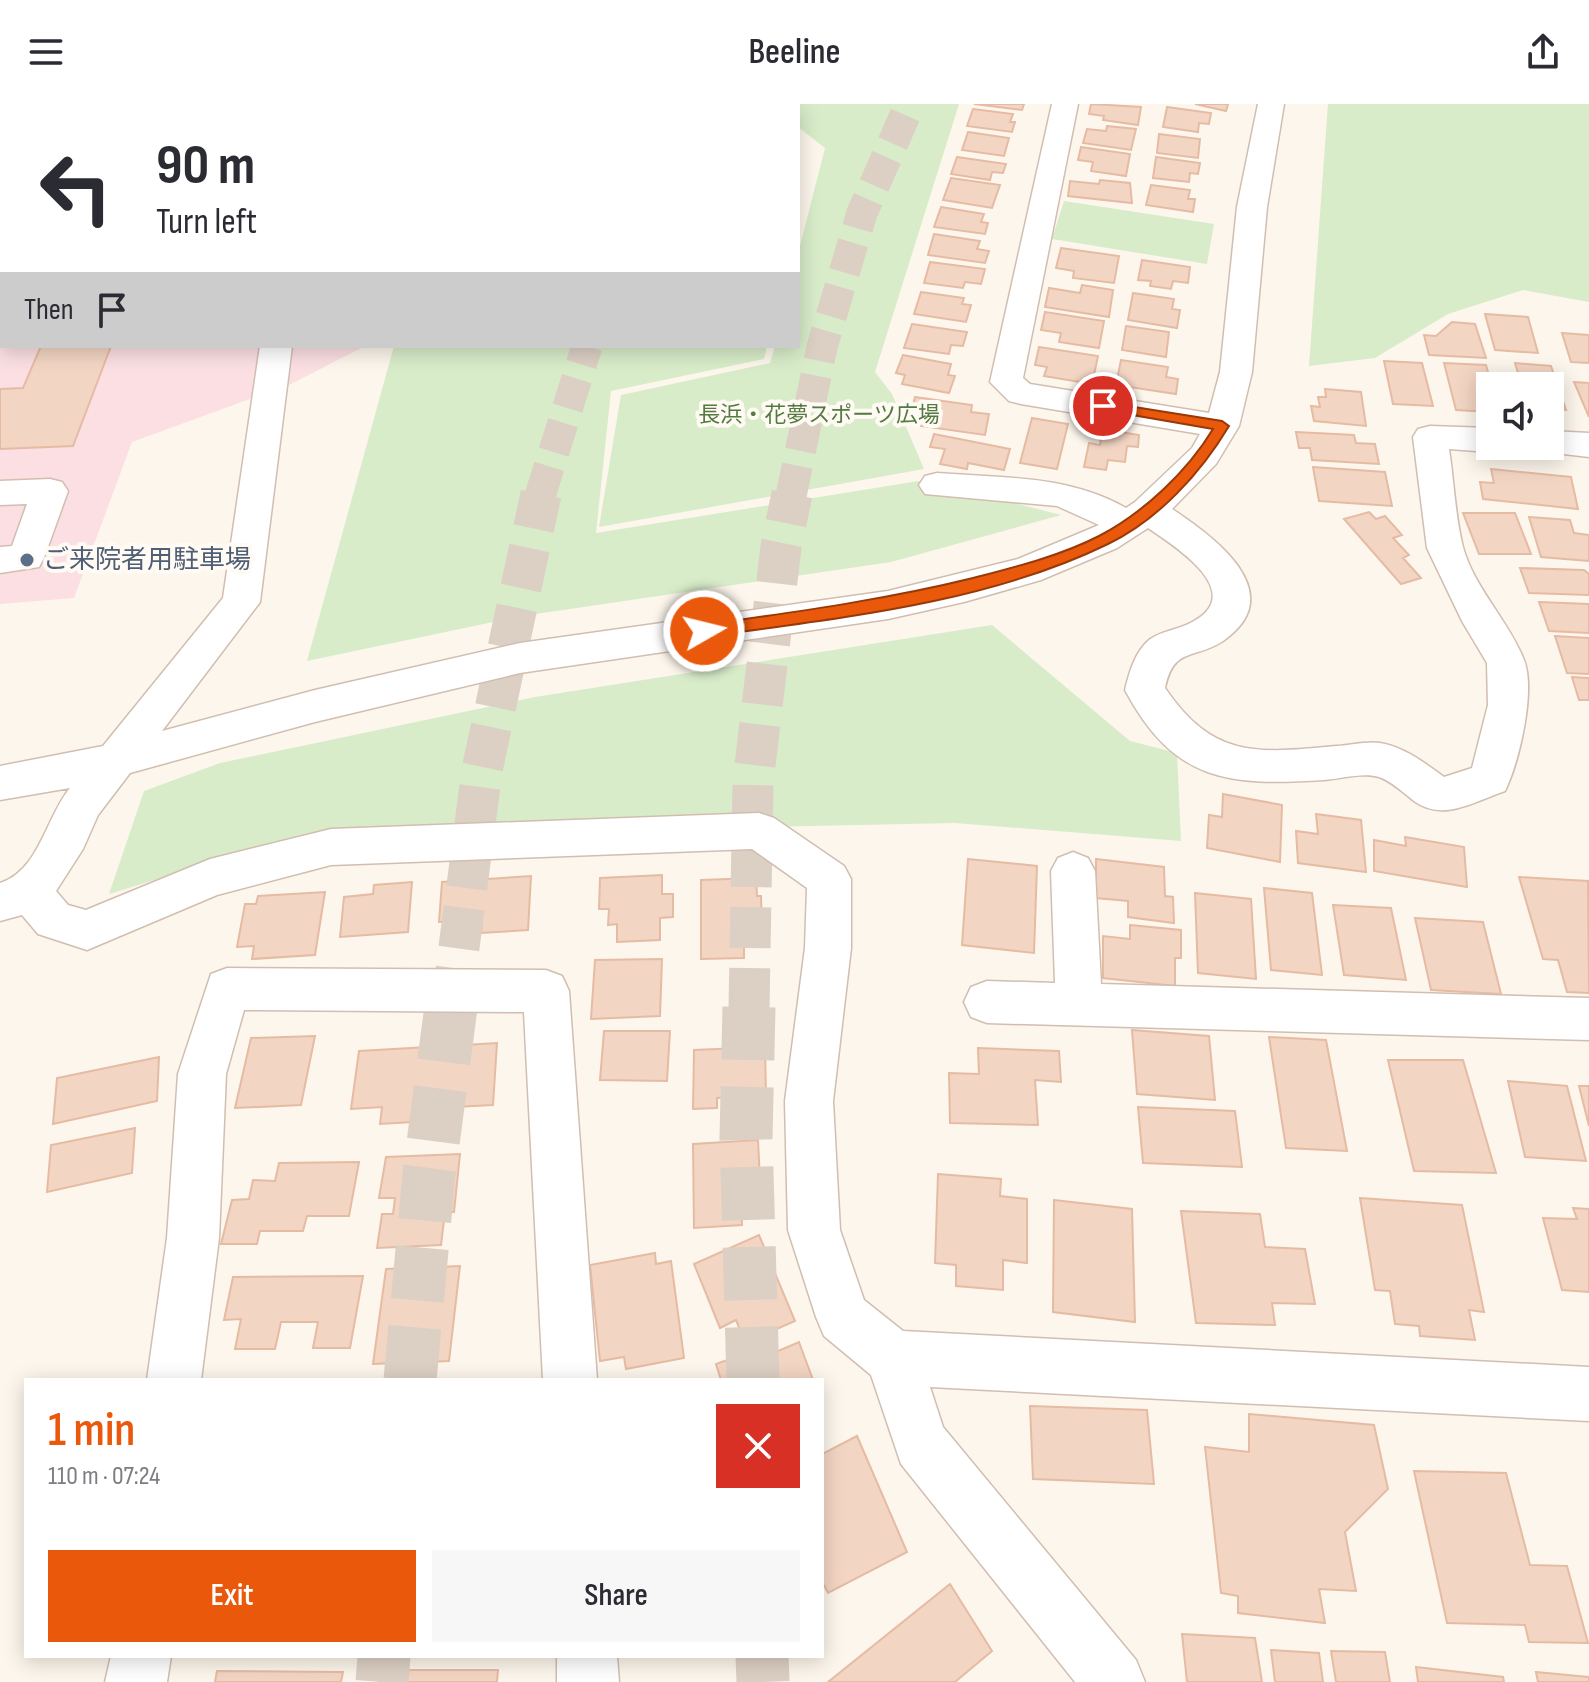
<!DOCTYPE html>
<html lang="en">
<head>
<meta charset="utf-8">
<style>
  body { margin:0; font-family:"Sofia Sans Condensed","Noto Sans JP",sans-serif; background:#f7f7f7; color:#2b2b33; height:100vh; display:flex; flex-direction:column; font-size:30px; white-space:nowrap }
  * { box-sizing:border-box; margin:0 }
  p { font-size:26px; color:#7c7c81 }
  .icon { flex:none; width:44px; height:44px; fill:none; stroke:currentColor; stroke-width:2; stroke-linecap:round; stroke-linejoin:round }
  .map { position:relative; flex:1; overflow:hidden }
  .drawer { position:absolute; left:24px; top:1274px; width:800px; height:280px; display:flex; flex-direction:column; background:#fff; border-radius:0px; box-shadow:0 4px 20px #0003 }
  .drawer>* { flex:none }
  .hud { position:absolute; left:0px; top:0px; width:800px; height:244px; box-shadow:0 4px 20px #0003; background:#fff; color:#2b2b33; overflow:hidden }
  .buttons { position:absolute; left:1476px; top:268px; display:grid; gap:16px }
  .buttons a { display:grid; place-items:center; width:88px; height:88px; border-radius:0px; background:#fff; box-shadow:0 4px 20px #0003; font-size:40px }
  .pin { position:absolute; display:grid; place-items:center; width:68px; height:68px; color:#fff; margin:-34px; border:4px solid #fff; border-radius:50%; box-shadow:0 2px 8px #0007 }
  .me { position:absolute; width:88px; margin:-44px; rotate:82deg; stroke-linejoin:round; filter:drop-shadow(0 0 6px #0008) }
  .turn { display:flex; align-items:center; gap:28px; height:168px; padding:0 24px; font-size:36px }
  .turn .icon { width:104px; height:104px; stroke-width:2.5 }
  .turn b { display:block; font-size:56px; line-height:68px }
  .then { display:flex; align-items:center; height:76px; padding:0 24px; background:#0003; gap:16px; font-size:30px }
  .round { display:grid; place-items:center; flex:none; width:84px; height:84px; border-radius:0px; background:#f7f7f7 }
  .overview { display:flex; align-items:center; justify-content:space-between; height:136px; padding:0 24px }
  h1 { font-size:48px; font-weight:600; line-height:60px; color:#ea580c }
  .action { display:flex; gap:16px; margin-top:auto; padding:16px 24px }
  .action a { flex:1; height:92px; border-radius:0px; background:#ea580c; color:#fff; font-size:32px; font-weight:600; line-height:92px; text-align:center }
  .action a+a { background:#f7f7f7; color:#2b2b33 }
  header { display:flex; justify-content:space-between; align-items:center; height:104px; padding:0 24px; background:#fff; font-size:36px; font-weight:600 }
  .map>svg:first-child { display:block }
  .medical { fill:#fbdfe3 }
  .green { fill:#d8ecc9 }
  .building { fill:#f3d5c3; stroke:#e6bba3; stroke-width:2 }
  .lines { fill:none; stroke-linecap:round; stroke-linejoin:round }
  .highway-tunnel-far2 { stroke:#dcd0c4; stroke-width:31; stroke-dasharray:31 15; stroke-linecap:butt }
  .highway-tunnel-far1 { stroke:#dcd0c4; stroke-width:41; stroke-dasharray:41 20; stroke-linecap:butt }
  .highway-tunnel { stroke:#dcd0c4; stroke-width:53; stroke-dasharray:53 27; stroke-linecap:butt }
  .minor-casing { stroke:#d1beb0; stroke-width:3 }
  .minor { fill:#fff; fill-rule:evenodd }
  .route { fill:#ea580c; stroke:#983908; stroke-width:2 }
  .service-dot { fill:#5c6f8a; stroke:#fffaf3; stroke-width:3 }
  .labels { text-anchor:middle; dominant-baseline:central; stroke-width:8; stroke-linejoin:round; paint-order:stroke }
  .far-park-label { font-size:22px; fill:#537a41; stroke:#fffaf3 }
  .service-label { font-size:26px; fill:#4e5e75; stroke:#fffaf3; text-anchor:start }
</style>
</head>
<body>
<header><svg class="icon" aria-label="menu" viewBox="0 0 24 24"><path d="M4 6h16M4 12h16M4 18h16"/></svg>Beeline<svg class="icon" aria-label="share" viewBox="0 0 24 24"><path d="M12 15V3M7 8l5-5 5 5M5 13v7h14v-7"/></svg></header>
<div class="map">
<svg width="1589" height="1578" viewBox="0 0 1589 1578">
  <rect width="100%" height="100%" fill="#fdf6ec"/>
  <path class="medical" d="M0,0h521l4,2h-523v240h363l-74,38 -159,58 -58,156 -74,6z"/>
  <path class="green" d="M769,0h190l-84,268 17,22 32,75 -325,58 22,-132 149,-32 5,-17h23v-92l27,-106 -27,-21v-21z
    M1328,0h261v198l-66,-12 -75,24 -73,44 -66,8z
    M1064,97l150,23 -7,40 -155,-25z
    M394,242h373l-3,13 -153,32 -15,142 329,-53 136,35 -170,47 -369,54 -215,45z
    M992,521l138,116 47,12 4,88 -226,-18 -660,14 -186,57 35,-103 76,-28 315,-66z"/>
  <path class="building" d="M0,0h295l-293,2 -2,28z
    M974,0h50l-2,6z
    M1091,0l50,3 -3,18 -35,-5 1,-4 -15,-2z
    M1195,0h33l-2,7z
    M1167,3l44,6 -2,11 -10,-1 -1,9 -35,-5z
    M973,5l40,5 -3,8h5l-3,10 -45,-6z
    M1107,22l29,3 -5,21 -48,-7 4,-14 19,2z
    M968,28l41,6 -5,18 -42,-6z
    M1159,30l41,5 -2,19 -41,-5z
    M1081,43l49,7 -4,22 -35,-5 2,-9 -15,-2z
    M957,53l49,7 -3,9 -11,-1 -2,8 -39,-6z
    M1156,53l44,6 -2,11 -8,-1 -1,9 -36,-4z
    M951,74l49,7 -8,23 -49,-8z
    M1100,76l30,3 2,20 -64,-7 2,-15 29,3z
    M1151,81l39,5 -2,9h7l-2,13 -47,-7z
    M941,103l43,7 -3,8 7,1 -3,11 -51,-7z
    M934,130l46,7 -3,8 12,2 -4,12 -57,-8z
    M1061,144l58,8 -5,27 -41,-5 1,-7 -18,-3z
    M1142,156l48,7 -2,16 -15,-2 -2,8 -21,-3 1,-5 -13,-1z
    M930,158l55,7 -4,15 -16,-2 -2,6 -39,-5z
    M1082,181l31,5 -4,27 -64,-10 4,-19 31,5z
    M921,188l43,6 -2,6 9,1 -5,17 -52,-8z
    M1133,189l41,6 -2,10 8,1 -3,18 -49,-8z
    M1045,208l59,9 -5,27 -40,-6 2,-9 -20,-3z
    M1485,210l43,3 10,36 -43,-3z
    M1452,218l23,2 11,34 -57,-3 -5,-20 12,1z
    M912,220l55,8 -4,14 -12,-1 -2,9 -45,-6z
    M1126,222l43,6 -3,25 -44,-7z
    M1562,229l27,2v28l-18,-1z
    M41,242h70l-38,100 -73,3v-60l23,-1z
    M1039,243l59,9 -6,28 -48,-8 3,-9 -12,-2z
    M903,251l48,9 -3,11 7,1 -6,17 -47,-9 3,-9 -9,-2z
    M1121,256l47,7 -2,10 12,2 -2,15 -60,-9z
    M1384,257l38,2 11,43 -40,-2z
    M1444,259l42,2 6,21 -2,26 -34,-2z
    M1515,259l36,3 15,44 -16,-1v-23h-28z
    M1574,278l15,1v34z
    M1325,285l36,3 5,34 -52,-5 -3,-15 9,1 -2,-10h8z
    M915,293l57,8 -1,7 18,2 -4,21 -64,-9 3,-14 -12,-2z
    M1032,314l36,6 -11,45 -37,-6z
    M1102,325l37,6 -1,12 -11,-1 -2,16 -17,-2 -2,10 -22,-3 5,-24 11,2z
    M1296,328l58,3 2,8 19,1 4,20 -67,-4 -2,-12h-11z
    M934,330l76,15 -6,21 -36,-7 -1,6 -27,-5 5,-15 -15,-2z
    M1313,363l72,5 7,34 -73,-5z
    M1491,365l80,8 7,32 -95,-10 -3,-17 14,1z
    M1369,408l7,7 9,-3 17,19 -9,3 16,17 -6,3 18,20 -20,6 -57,-65z
    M1463,409h52l16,41h-52z
    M1529,413l41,3 4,13 15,2v26l-48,-4z
    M1520,464l64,2 5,4v21l-60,-2z
    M1539,498l50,2v29l-40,-2z
    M1555,532l34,2v36l-22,-1z
    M1572,573l17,1v22h-10z
    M1223,690l59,11 -2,57 -73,-14 2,-33 13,2z
    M1316,710l45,6 5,52 -68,-9 -2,-32 22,3z
    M1405,733l59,10 3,40 -93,-16v-31l32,6z
    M968,755l69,7 -3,87 -72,-8z
    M1096,755l68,8 1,29 8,1 1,26 -46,-6v-16l-32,-3z
    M662,771v19h11v23l-13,1v22l-43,2v-18l-9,1 1,-16h-10l1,-31z
    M531,772l-3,54 -47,3 1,-13 -43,2 3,-40z
    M1519,773l69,4 1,112 -22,-1 -9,-32 -15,-1z
    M756,774l1,18h4l1,41 -18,1v20l-43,1v-79z
    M412,778l-4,50 -68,5 4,-40 29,-3 1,-9z
    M1264,784l48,5 10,82 -51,-5z
    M325,788l-10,63 -63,4 2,-13 -17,1 8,-43h11l2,-8z
    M1195,789l56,6 5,80 -58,-6z
    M1333,801l58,3 15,72 -62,-5z
    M1415,814l68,4 18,72 -70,-4z
    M1130,821l51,5v28h-6v28l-72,-8v-42l27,3z
    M662,855l-2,57 -69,3 4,-59z
    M1132,926l77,6 6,64 -78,-6z
    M604,927h66l-3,50 -67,-1z
    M315,932l-14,69 -66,3 16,-70z
    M1269,933l57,3 21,111 -61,-3z
    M497,939l-4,62 -78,4 -2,13 -33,2 2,-17 -31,2 8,-58z
    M765,943l1,49 -49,2v10l-24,1 1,-59z
    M978,944l81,3 2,31 -26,-2 3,45 -88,-2 -1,-50 30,1z
    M159,953l-2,44 -104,23 4,-46z
    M1388,956h75l33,113 -82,-2z
    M1508,977l59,5 19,75 -61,-4z
    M1579,982h10v40z
    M1138,1003l97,4 7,56 -99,-4z
    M135,1024l-3,45 -85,19 4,-47z
    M758,1036l2,41 -19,2 1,42 -48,3 -1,-84z
    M460,1050l-6,58h-9l-4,33 -64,3 5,-34h11l2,-16h-16l7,-41z
    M359,1058l-10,54h-42l-4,15h-43l-3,13h-36l11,-44 17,-1 4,-19 22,1 4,-18z
    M938,1070l63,5 -1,17 27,3v64l-24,-3v30l-47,-4v-21l-21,-2z
    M1360,1094l102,7 22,107 -15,-2 6,30 -55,-4 -1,-10 -24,-2 -5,-33 -15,-1z
    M1054,1096l78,9 3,113 -82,-10z
    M1573,1104l16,1v83l-27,-2 -19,-72 34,1z
    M1181,1107l79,3 5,33 40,2 10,55 -43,-1 3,22 -79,-2z
    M759,1131l36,86 -50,22 -9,-23 -16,8 -26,-64z
    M655,1149l1,11 15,-3 13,97 -58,11 -2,-12 -24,4 -10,-96z
    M460,1162l-11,95 -76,3 13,-95z
    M363,1172l-13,72h-37l5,-26h-37l-6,27h-40l6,-30 -17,1 9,-43z
    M799,1238l14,38h-92l-5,-16 30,-11 4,10z
    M1030,1302l117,4 7,74 -121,-5z
    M1249,1310l125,11 14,64 -43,43 11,59 -37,-2 6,34 -87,-10v-17l-17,-3 -16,-146 44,5z
    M857,1332l50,116 -79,41 -6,-12v-127z
    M1414,1367l92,2 24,92 37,1 21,77 -59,-1 -4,-17 -78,-2z
    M950,1480l42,67 -37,31h-127z
    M1182,1530l73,4 7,44h-75z
    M1271,1546l48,3 4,29h-48z
    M1331,1547l54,1 5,30h-54z
    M1416,1563l87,10 1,5h-86z
    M381,1566h117l-1,12h-118z
    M217,1567l126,1 -2,10h-126z
    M1536,1568l53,5v5h-51z"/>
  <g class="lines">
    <path class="highway-tunnel-far2" d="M540,392l47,-150
      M791,392l31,-149 40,-134 48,-109"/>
    <path class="highway-tunnel-far1" d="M451,905l31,-239 59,-276
      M749,905l4,-227 28,-235 11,-53"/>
    <path class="highway-tunnel" d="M749,903l-3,131 7,242
      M410,1276l19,-206 22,-167
      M762,1552l1,26
      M382,1578l2,-26"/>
    <g class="minor-casing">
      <path id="minor" d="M363,0h26l1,2h-28z
        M1052,0h26l-55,274 7,6 179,29 11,-41 17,-165 21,-103h26l-17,103 -15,165 -13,54 -23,38 -44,45c41,27 120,84 51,132 -29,19 -49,5 -58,47 49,72 93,65 172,58 14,-1 29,-5 43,-3 24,4 45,20 64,34l28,-9 16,-63 -1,-42 -25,-42 -35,-73 -14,-111 5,-8 12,-3 60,2v18h13l-1,2 -12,4 -41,-3c5,32 6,67 14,98 11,41 46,74 61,113 12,31 -5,102 -19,131 -32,11 -62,31 -91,10 -10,-8 -23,-20 -35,-24 -15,-5 -39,2 -55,3 -96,6 -150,2 -199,-90 4,-17 10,-38 24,-50 13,-10 31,-10 45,-19 53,-30 -21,-76 -46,-93l-31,20 -76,32 -77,22 -76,17 -368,54 -205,49 -185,51 -32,42 -15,34 -27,42 12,14 18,5 124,-51 121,-30 428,-16 15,5 70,48 7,13v69l-18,153 7,129 24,70 39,31 686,36v54l-659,-34 13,40 193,233 9,22h-70l-174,-218 -30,-89 -47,-39 -8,-19 -28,-87 -3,-129 20,-153 2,-60 -55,-39 -421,16 -114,30 -130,55 -49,-16 -16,-19 -22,6v-38c39,-12 46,-66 70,-95l-70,12v-34l103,-20 120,-148 37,-252h32l-32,256 -98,129 153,-41 205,-47 368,-52 130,-32 81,-34 -42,-19 -132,-12 -6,-9 6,-9 12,-3c65,5 131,2 189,35l9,-6 57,-54 8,-14 -179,-30 -12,-3 -19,-19z
        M1550,327l39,2v24l-51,-6 -3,-5h15z
        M50,375l12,3 6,9 -24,67 -5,9 -39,6v-26l12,-1 15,-42 -27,1v-24z
        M1073,748l15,6 7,13 6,113 488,14v42l-602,-17 -16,-6 -7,-15 7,-15 16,-6 68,2 -4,-112 7,-13z
        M227,864l319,2 16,6 7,15 28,389h-54l-19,-368 -280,-2 -18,64 -7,164 -18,142h-54l20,-142 11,-164 33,-100z
        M111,1552h60l-4,26h-62z
        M557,1552h60l2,26h-62z"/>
    </g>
    <use href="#minor" class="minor"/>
  </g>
  <path class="route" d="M1103,298l119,19 7,5c-28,47 -71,94 -121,118 -123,60 -270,74 -404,93l-6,-1 -2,-5 8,-6c90,-13 180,-25 269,-47 42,-11 87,-22 126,-42 44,-23 88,-64 114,-107l-115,-20 -2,-3z"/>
  <circle class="service-dot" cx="27" cy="456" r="8"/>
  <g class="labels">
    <g class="far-park-label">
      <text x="819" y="311">長浜・花夢スポーツ広場</text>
    </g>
    <g class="service-label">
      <text x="43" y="456">ご来院者用駐車場</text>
    </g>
  </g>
</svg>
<div class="buttons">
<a><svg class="icon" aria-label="sound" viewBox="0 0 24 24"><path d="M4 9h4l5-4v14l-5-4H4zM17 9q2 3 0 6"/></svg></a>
</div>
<div class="pin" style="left:1103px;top:302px;background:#d93025"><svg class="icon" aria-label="arrive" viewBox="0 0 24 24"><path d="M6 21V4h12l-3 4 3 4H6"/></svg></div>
<svg class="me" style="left:704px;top:527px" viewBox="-20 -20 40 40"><circle r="17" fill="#ea580c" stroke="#fff" stroke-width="3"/><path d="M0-11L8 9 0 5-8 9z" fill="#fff"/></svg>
<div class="hud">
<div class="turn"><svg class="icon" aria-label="left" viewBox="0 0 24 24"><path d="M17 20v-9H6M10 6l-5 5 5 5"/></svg><div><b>90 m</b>Turn left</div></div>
<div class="then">Then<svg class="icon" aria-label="arrive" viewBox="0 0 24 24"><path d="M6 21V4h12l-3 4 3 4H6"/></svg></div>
</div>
<section class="drawer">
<div class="overview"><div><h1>1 min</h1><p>110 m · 07:24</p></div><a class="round" style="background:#d93025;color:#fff"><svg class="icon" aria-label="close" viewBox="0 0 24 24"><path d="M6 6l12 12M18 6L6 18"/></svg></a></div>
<div class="action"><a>Exit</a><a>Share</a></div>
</section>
</div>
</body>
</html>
